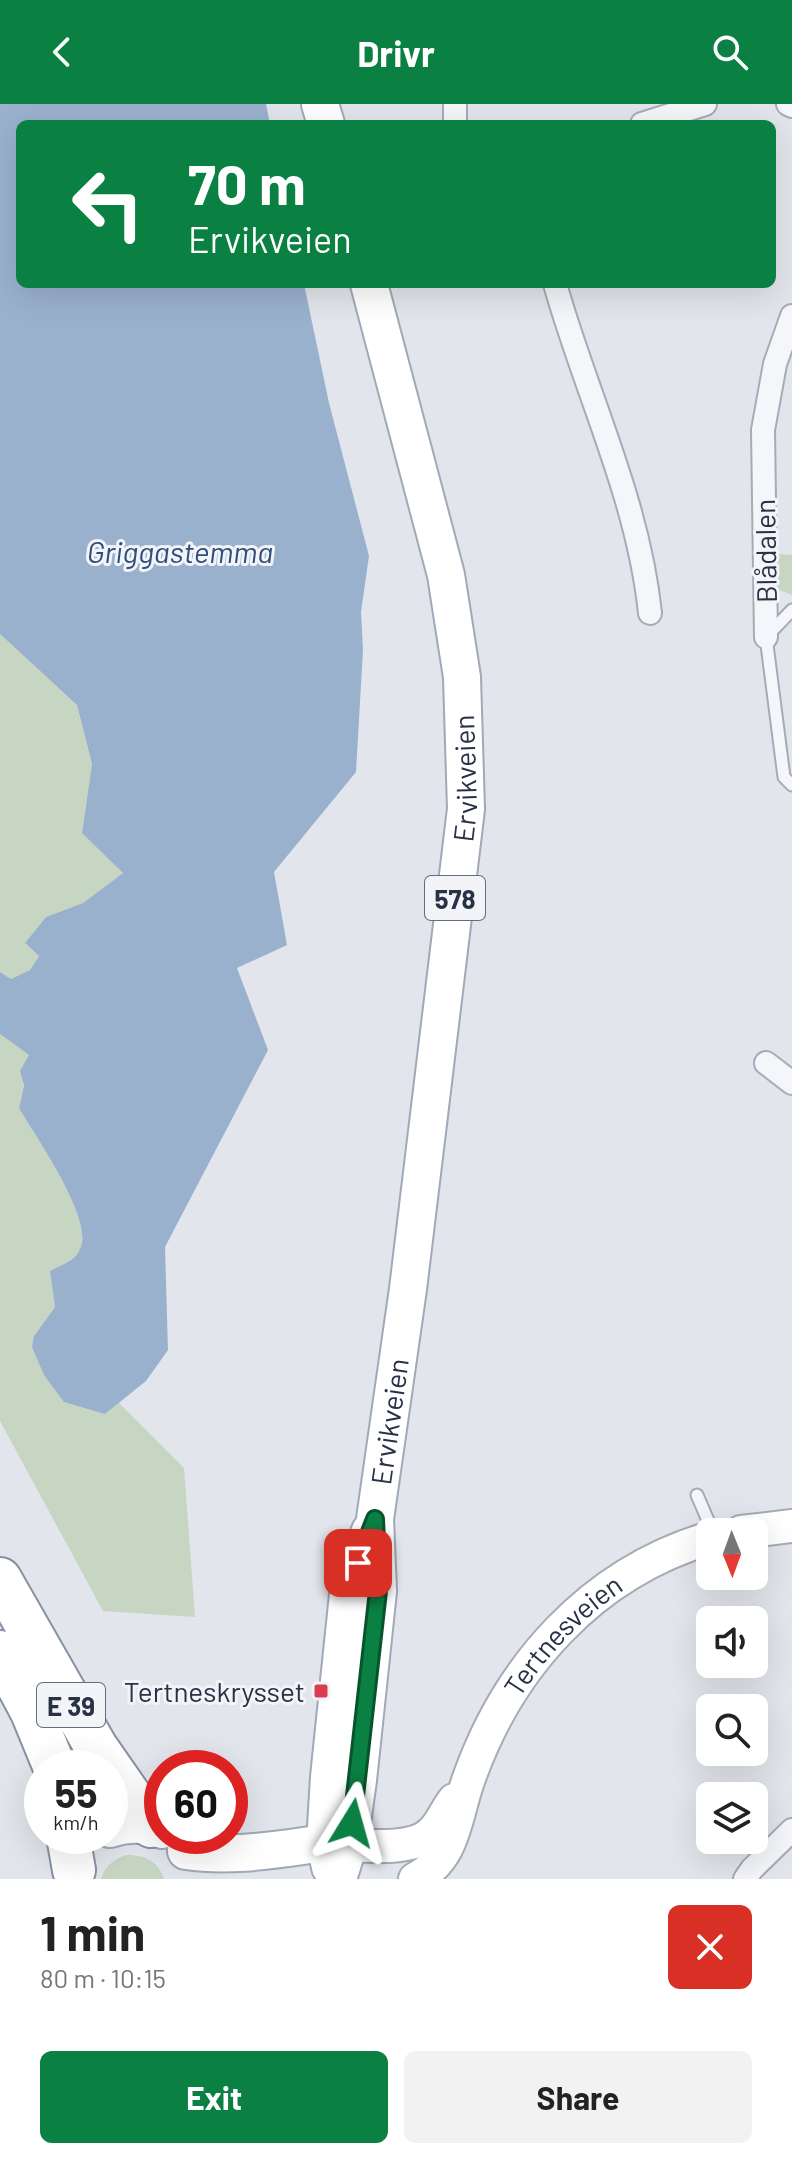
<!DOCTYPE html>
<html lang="en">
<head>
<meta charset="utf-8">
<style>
  body { margin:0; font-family:Barlow,sans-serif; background:#f2f2f2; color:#222; height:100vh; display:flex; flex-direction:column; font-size:30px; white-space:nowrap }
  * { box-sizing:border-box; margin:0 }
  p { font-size:26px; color:#767676 }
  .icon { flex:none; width:44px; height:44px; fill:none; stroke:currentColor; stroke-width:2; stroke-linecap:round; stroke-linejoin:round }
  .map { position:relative; height:1775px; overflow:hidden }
  .panel { display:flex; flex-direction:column; background:#fff; flex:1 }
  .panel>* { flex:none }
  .banner { position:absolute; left:16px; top:16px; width:760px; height:168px; border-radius:12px; box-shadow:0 8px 32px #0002; background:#0b8043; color:#fff; overflow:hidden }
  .needle { width:52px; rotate:179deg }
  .buttons { position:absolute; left:696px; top:1414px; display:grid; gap:16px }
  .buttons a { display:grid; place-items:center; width:72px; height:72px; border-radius:12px; background:#fff; box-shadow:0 8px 32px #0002; font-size:40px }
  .speed { position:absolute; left:24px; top:1646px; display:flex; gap:16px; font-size:40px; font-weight:700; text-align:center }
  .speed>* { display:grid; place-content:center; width:104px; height:104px; border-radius:50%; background:#fff; box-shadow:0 8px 32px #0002; line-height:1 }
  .speed small { font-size:20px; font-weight:400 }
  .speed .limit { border:12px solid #d22; background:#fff; color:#111 }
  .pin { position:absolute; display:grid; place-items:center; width:68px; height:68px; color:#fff; margin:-34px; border-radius:16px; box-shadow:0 4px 12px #0006 }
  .me { position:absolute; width:88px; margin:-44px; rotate:8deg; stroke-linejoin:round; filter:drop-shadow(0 0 6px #0008) }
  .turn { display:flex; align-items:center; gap:28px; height:168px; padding:0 40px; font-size:36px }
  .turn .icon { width:104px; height:104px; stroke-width:2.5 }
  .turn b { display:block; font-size:56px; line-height:68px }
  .round { display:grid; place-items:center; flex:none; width:84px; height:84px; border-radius:12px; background:#f2f2f2 }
  .overview { display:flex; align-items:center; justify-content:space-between; height:136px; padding:0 40px }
  h1 { font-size:48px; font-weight:700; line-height:60px }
  .cta { display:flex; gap:16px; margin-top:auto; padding:16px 40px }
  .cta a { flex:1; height:92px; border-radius:12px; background:#0b8043; color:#fff; font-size:32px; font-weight:700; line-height:92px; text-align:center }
  .cta a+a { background:#f2f2f2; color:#222 }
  header { display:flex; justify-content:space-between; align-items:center; height:104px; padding:0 40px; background:#0b8043; color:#fff; font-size:36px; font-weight:700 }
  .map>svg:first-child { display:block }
  .green { fill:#c6d6c2 }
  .water { fill:#9ab1ce }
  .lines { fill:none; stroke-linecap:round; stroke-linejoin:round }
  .service-casing { stroke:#a6abb6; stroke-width:15 }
  .minor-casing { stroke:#a6abb6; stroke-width:26 }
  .secondary-casing { stroke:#a6abb6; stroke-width:36 }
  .primary-casing { stroke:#a0a9b8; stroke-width:40 }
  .motorway-casing { stroke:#8891a3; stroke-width:46 }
  .service { stroke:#f5f6f9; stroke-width:11 }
  .minor { stroke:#f5f6f9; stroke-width:22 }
  .secondary { stroke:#fff; stroke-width:32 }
  .primary { stroke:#fff; stroke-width:36 }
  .motorway { stroke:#fff; stroke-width:42 }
  .route-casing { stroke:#07532c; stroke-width:20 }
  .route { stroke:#0b8043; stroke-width:14 }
  .poi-dot { fill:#da3d4e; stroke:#f2f4f8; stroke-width:3 }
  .labels { text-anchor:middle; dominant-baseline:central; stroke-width:6; stroke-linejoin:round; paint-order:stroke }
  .shield { fill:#f2f4f8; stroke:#656c7b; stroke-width:2 }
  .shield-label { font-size:26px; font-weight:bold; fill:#283145 }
  .street-label { font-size:28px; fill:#283145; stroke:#f2f4f8 }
  .poi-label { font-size:28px; fill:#283145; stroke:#f2f4f8; text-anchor:end }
  .water-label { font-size:30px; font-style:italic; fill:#2e4e7d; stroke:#f2f4f8 }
</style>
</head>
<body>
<header><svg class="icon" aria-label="back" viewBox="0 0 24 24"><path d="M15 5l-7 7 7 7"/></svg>Drivr<svg class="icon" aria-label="search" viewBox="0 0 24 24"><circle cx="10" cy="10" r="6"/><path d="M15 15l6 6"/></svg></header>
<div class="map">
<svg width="792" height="1775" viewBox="0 0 792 1775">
  <rect width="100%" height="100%" fill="#e2e5eb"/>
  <path class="green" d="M779,450l13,1v40l-13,-5 -3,-34z
    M0,530l77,71 15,59 -10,68 41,41 -40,30 -37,14 -21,26 14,13 -9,14 -19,9 -11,-7z
    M0,930l29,21 -10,53c16,28 76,112 61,141 -5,11 -19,16 -29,22l4,36 -21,29 71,78 14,-11 65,65 11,149 -92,-6 -103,-190z
    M126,1751c19,0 32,6 38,24h-63c4,-13 13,-20 25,-24z"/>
  <path class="water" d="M0,0h266l4,20h-250v160h284l25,119 40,153 -8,56 2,38 -7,122 -82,100 13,73 -50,23 31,82 -103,197 3,103 -22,31 -41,33 -41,-12 -20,-27 -12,-28 2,-11 21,-29 -5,-36c11,-6 25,-10 30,-22 15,-29 -45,-113 -61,-141l5,-23 -4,-14 9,-16 -29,-21v-62l11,7 19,-9 9,-14 -14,-13 21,-26 37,-14 40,-30 -41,-40 10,-69 -15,-59 -77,-71z"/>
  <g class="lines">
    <g class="service-casing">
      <path id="service" d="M792,506l-26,27 18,140 8,8
        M697,1391l16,37"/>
    </g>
    <g class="minor-casing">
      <path id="minor" d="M788,0l4,2
        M455,20v-20
        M642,20l63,-20
        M555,180c31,110 83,214 95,329
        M766,533l-3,-207 12,-66 17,-48
        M766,959l26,20
        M745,1775l7,-10 40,-39"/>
    </g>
    <g class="secondary-casing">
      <g id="secondary">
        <path d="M741,1428l51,-6"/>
        <path d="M325,1739c29,1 86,11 107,-11 9,-8 14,-22 22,-32"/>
        <path id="s1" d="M415,1775c40,-20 40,-61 53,-98 40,-115 124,-208 242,-243"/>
      </g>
    </g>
    <g class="primary-casing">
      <g id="primary">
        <path d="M320,0l6,20"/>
        <path d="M110,1725c18,-6 34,-6 52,1"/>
        <path d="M186,1747c47,7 93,-2 139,-8"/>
        <path d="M330,1763l-5,-24 4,-66 20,-192 21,-54"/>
        <path id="s2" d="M338,1775l11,-35 9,-64 20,-189 -3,-72 33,-230 58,-480 -4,-132 -16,-102 -77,-291"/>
      </g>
    </g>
    <g class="motorway-casing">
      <path id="motorway" d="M0,1475l96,168 55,79
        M0,1548l32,60 23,56
        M68,1732l6,34"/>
    </g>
    <use href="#service" class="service"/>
    <use href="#minor" class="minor"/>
    <use href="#secondary" class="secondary"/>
    <use href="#primary" class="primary"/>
    <use href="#motorway" class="motorway"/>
  </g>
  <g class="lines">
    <g class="route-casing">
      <path id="route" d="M352,1719l26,-232 -3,-72 -17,44"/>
    </g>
    <use href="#route" class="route"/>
  </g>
  <rect class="poi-dot" x="313" y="1579" width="16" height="16" rx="4"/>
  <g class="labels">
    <g class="shield">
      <rect x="425" y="772" width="60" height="44" rx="6"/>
      <rect x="37" y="1579" width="68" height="44" rx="6"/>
    </g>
    <g class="shield-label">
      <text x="455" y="794">578</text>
      <text x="71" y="1601">E 39</text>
    </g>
    <g class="street-label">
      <text transform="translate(765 447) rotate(-91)">Blådalen</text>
      <text stroke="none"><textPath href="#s2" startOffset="1110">Ervikveien</textPath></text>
      <text stroke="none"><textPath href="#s2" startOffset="462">Ervikveien</textPath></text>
      <text stroke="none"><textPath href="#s1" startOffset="292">Tertnesveien</textPath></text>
    </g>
    <g class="poi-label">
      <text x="305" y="1587">Tertneskrysset</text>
    </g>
    <g class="water-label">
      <text x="180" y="447">Griggastemma</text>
    </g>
  </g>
</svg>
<div class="buttons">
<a><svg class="needle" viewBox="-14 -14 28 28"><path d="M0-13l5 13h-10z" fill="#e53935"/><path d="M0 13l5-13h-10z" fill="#767676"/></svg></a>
<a><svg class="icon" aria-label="sound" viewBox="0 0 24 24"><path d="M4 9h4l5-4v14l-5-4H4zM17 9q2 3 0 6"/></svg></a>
<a><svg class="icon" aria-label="search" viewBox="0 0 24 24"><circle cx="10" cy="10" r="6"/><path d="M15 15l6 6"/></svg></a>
<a><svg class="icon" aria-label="layers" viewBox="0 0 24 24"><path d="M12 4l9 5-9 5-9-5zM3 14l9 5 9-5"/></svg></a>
</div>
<div class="speed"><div>55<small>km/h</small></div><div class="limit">60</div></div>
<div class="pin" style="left:358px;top:1459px;background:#d93025"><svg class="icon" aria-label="arrive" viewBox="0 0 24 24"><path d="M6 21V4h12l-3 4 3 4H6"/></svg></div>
<svg class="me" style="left:352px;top:1719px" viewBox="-20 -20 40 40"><path d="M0-17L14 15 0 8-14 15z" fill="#0b8043" stroke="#fff" stroke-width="4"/></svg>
<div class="banner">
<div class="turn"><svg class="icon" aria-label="left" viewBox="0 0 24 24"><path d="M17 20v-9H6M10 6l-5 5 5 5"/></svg><div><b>70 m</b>Ervikveien</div></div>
</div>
</div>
<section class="panel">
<div class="overview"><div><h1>1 min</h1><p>80 m · 10:15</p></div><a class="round" style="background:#d93025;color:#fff"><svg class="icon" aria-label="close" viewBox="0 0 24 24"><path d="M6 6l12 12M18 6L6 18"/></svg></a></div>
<div class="cta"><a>Exit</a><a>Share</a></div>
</section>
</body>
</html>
